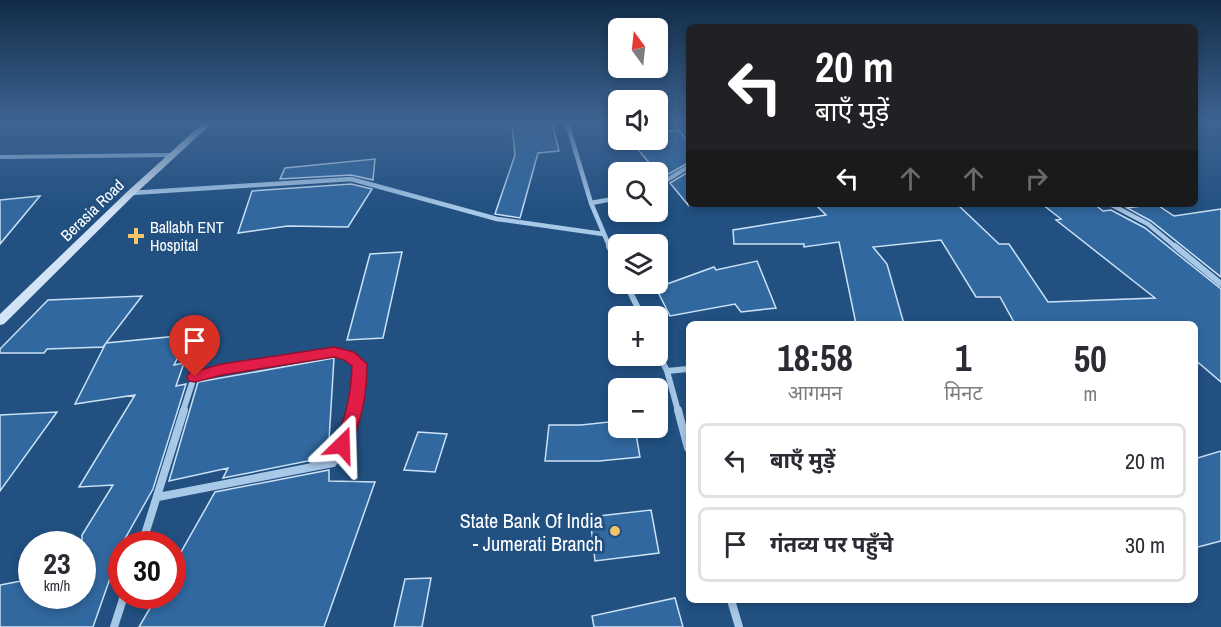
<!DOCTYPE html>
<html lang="hi">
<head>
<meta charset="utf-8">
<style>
  body { margin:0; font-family:"Archivo Narrow","Noto Sans Devanagari",sans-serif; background:#f7f7f7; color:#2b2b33; height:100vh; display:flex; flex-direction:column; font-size:22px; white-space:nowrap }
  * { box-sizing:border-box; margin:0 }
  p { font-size:20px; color:#7c7c81 }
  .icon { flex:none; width:33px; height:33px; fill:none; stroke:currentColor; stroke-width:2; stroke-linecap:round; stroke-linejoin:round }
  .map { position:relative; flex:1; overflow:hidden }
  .details { position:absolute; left:686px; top:321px; width:512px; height:282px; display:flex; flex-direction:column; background:#fff; border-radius:9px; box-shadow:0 3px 9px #0003 }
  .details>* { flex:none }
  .hud { position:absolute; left:686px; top:24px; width:512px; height:183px; border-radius:9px; box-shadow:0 3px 9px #0003; background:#202124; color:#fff; overflow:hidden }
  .needle { width:39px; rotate:345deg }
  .tools { position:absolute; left:608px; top:18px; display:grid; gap:12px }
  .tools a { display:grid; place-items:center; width:60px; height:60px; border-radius:9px; background:#fff; box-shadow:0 3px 9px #0003; font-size:30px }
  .speed { position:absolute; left:18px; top:531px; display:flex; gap:12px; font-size:30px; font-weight:700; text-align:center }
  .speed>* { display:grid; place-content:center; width:78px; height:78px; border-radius:50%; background:#fff; box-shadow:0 3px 9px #0003; line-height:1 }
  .speed small { font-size:15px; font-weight:400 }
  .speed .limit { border:9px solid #d22; background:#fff; color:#111 }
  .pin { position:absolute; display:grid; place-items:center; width:51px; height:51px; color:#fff; margin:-62px -26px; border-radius:50% 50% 50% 0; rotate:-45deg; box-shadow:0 0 6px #0007 }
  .pin .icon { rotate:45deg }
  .me { position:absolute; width:66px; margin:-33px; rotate:22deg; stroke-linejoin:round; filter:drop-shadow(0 0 4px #0008) }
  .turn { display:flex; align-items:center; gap:21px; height:126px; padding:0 30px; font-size:27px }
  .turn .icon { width:78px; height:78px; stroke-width:2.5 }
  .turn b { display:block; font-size:42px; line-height:51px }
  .lanes { display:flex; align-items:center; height:57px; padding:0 30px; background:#0003; justify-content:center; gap:30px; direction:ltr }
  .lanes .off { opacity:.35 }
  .eta { display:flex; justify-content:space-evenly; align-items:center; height:102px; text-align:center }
  .eta b { font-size:36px; font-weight:700; line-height:42px }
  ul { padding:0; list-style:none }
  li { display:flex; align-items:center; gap:18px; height:75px; margin:0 12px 9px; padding:0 18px; border:3px solid #e1e1e2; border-radius:9px }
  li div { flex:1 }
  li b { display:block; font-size:22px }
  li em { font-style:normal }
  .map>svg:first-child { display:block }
  .building { fill:#31689f; stroke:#cbe1f6; stroke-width:1.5 }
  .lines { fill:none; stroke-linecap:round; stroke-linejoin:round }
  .lane { stroke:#a8c8e8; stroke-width:4 }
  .street-far2 { stroke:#a8c8e8; stroke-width:4.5 }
  .street-far1 { stroke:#a8c8e8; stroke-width:6 }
  .street { stroke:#a8c8e8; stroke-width:8 }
  .secondary { fill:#d2e4f6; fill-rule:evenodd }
  .route { fill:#e11d48; stroke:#92132f; stroke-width:1.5 }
  .poi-dot { fill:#f4c469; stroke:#215081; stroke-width:2 }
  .labels { text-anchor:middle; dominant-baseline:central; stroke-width:6; stroke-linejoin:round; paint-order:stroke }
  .street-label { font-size:16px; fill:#fff; stroke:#215081 }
  .poi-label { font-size:16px; fill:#fff; stroke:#215081; text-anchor:start }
  .near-poi-label { font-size:20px; fill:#fff; stroke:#215081; text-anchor:end }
</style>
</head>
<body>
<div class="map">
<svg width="1221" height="627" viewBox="0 0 1221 627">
  <rect width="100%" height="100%" fill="#215081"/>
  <path class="building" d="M512,123h40l7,28 -21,2 -18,65 -25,-4 20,-59z
    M678,130l10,11v22l-23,13 -5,-6 -4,1 -26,-31h27v-7z
    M375,159l-2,21 -22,-5 -71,4 5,-11z
    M688,172v33l-18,-22z
    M351,184l21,5 -24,38 -60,-1 -50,7 14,-42z
    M40,196l-40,48v-44z
    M815,204h142l42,40h10l39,58 107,-4 -99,-78 5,-1 -19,-15h52l9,7 8,-1 34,18 76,61v93l-27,-23v-35h-179l-15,-27h-24l-35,-57 -68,7 14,17 17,60h-48l-17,-82 -35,5v-3h-70l-1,-14 93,-15z
    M1156,204l18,12 47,-7v68l-70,-56 -24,-13z
    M402,252l-19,86 -36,2 23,-86z
    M757,261l19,47 -35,4 -6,-8 -65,12 -14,-28 58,-21 2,3z
    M142,296l-39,51 -56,2 -3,4h-44v-4l48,-49z
    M189,335l-15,30 10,-2 -8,23 10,-2 -33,105 -31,55 -29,83h-93v-42l32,-6v17h50v-61l31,-50 -34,2 56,-92 -60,9 31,-61z
    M334,358l-6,99 -105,21 5,-10 -59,13 29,-99z
    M57,412l-57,79v-76z
    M618,421v7h17l5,29 -41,4h-54l4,-36h32z
    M418,432l29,2 -12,38 -31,-2z
    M1221,451v90l-27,7v-89z
    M329,470v11l46,1 -51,145h-185l18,-31h15v-28l43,-76z
    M651,510l8,43 -64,8 -5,-44z
    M431,578l-9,49h-28l11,-48z
    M675,598l8,29h-89l-2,-11z"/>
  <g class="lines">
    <path class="lane" d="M0,157l171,-2"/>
    <path class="street-far2" d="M567,123l24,80 19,45
      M657,186l31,-19
      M131,193l220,-14 146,40 106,15
      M591,203l27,-5
      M1110,204l38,20 29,24"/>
    <path class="street-far1" d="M609,246l9,20
      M1175,246l46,38
      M626,284l16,32
      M657,350l10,21 11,40
      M667,371l21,-2
      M183,411l11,-34 28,-7 113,-18 13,4 11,8 -6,47"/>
    <path class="street" d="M678,410l10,38
      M158,497l175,-34 21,-53
      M142,544l42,-134
      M731,600l8,27
      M114,627l10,-31"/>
    <path class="secondary" d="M203,123h9l-78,72 -130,129 -4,1v-11l128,-123z"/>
  </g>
  <linearGradient id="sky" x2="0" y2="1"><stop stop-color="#122c47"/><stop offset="0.58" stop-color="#3d6492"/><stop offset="1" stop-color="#3d6492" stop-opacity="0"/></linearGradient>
  <rect width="1221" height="211" fill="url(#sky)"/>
  <path class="route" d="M334,347l20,5 13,12c0,31 -5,58 -19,86l-6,2 -6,-2 -3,-5c13,-25 18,-51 19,-79l-8,-6 -10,-3 -112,18 -27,7 -6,-1 -2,-4 2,-4 33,-9z"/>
  <g class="poi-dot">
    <path d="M133 227h6v6h6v6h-6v6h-6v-6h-6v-6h6z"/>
    <circle cx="615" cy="531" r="6"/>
  </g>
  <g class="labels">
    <g class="street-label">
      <text transform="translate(92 210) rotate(-44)">Berasia Road</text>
    </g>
    <g class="poi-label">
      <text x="150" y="227">Ballabh ENT<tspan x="150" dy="18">Hospital</tspan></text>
    </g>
    <g class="near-poi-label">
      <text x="603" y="520">State Bank Of India<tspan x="603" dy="23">- Jumerati Branch</tspan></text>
    </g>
  </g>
</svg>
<div class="tools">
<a><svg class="needle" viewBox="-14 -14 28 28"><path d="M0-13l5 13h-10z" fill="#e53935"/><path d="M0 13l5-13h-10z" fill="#7c7c81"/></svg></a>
<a><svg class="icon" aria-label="sound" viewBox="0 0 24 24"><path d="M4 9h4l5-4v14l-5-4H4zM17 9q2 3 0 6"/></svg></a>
<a><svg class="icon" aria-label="search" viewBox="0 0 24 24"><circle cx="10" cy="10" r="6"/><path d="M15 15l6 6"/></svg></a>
<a><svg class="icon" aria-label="layers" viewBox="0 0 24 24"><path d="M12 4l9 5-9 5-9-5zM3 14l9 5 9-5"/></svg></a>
<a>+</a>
<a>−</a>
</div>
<div class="speed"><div>23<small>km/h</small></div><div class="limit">30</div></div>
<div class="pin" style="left:195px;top:377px;background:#d93025"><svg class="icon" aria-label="arrive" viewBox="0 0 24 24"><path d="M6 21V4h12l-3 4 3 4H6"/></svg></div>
<svg class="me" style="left:342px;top:445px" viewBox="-20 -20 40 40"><path d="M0-17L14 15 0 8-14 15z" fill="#e11d48" stroke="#fff" stroke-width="4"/></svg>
<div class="hud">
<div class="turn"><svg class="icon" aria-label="left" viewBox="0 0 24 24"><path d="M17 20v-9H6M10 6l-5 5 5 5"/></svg><div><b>20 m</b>बाएँ मुड़ें</div></div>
<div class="lanes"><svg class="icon" aria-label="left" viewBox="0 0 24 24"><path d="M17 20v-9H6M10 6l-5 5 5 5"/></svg><svg class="icon off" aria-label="ahead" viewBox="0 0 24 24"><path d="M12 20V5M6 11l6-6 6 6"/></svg><svg class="icon off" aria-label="ahead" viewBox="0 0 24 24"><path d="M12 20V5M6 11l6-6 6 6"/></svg><svg class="icon off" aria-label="right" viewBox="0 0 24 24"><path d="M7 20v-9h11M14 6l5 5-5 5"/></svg></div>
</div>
<section class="details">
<div class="eta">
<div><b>18:58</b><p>आगमन</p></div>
<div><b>1</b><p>मिनट</p></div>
<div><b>50</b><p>m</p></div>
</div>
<ul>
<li><svg class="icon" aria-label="left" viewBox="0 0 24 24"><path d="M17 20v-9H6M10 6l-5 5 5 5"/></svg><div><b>बाएँ मुड़ें</b></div><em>20 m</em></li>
<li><svg class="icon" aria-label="arrive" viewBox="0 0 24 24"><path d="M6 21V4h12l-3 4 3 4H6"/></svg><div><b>गंतव्य पर पहुँचे</b></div><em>30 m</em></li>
</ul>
</section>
</div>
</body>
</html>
